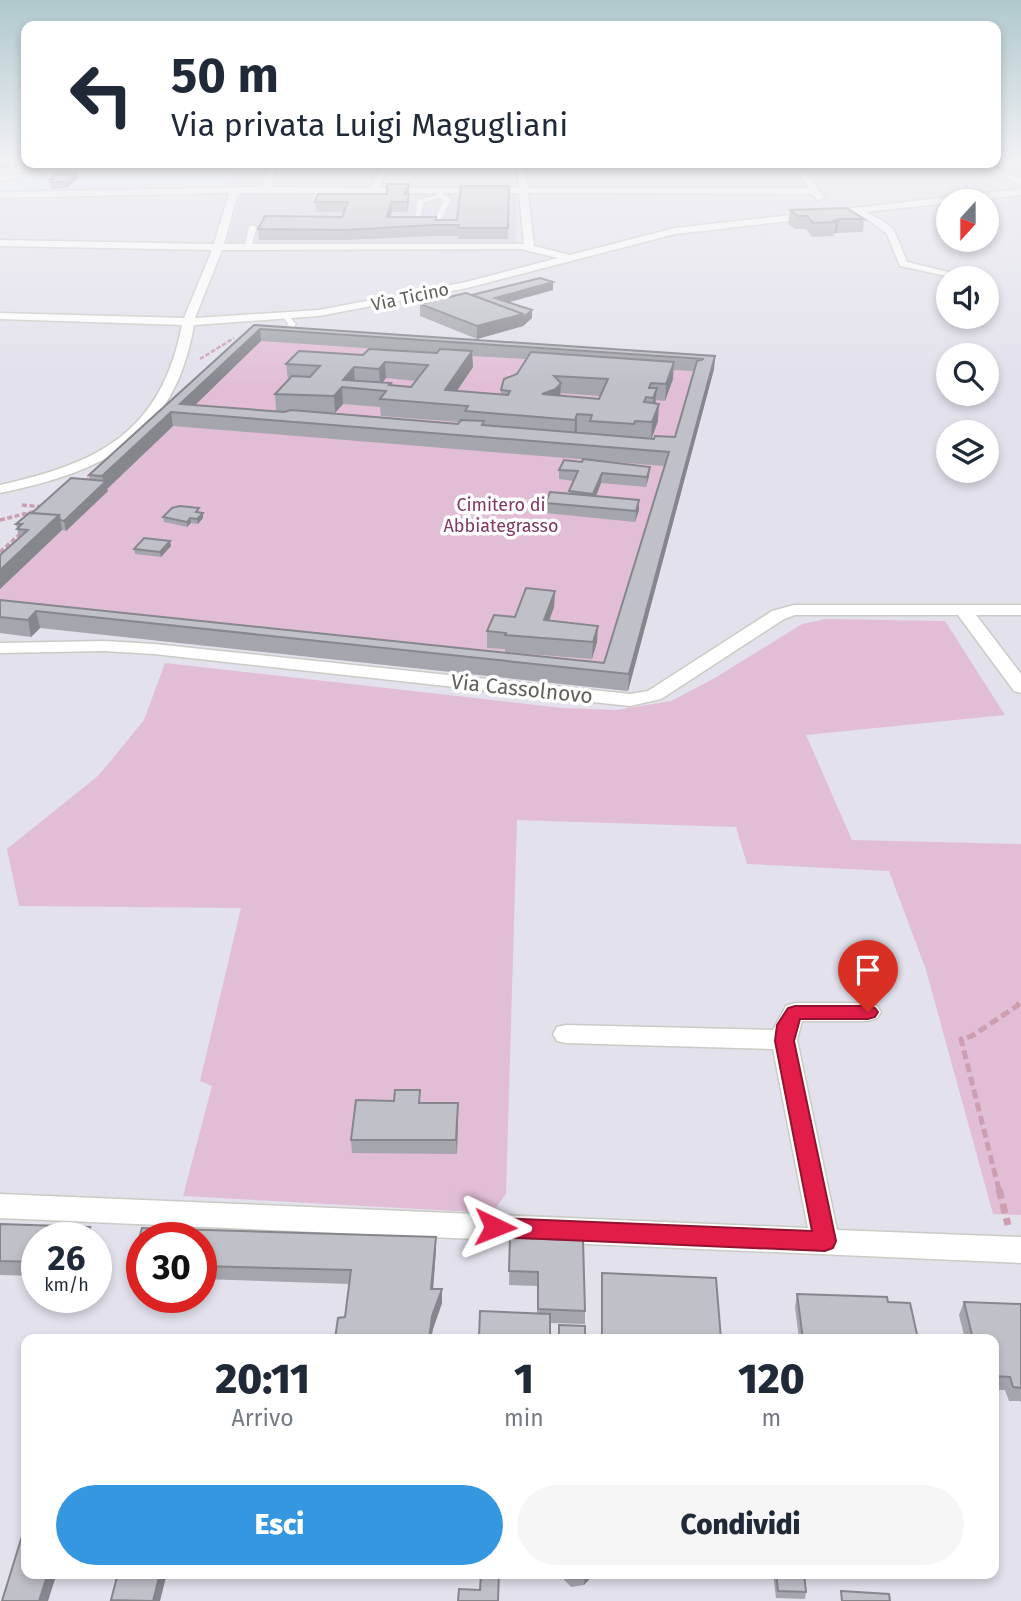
<!DOCTYPE html>
<html lang="it">
<head>
<meta charset="utf-8">
<style>
  body { margin:0; font-family:"Fira Sans",sans-serif; background:#f6f6f7; color:#1f2937; height:100vh; display:flex; flex-direction:column; font-size:26px; white-space:nowrap }
  * { box-sizing:border-box; margin:0 }
  p { font-size:23px; color:#747a83 }
  .icon { flex:none; width:38px; height:38px; fill:none; stroke:currentColor; stroke-width:2; stroke-linecap:round; stroke-linejoin:round }
  .map { position:relative; flex:1; overflow:hidden }
  .drawer { position:absolute; left:21px; top:1334px; width:978px; height:245px; display:flex; flex-direction:column; background:#fff; border-radius:14px; box-shadow:0 4px 10px #0003 }
  .drawer>* { flex:none }
  .hud { position:absolute; left:21px; top:21px; width:980px; height:147px; border-radius:14px; box-shadow:0 4px 10px #0003; background:#fff; color:#1f2937; overflow:hidden }
  .needle { width:46px; rotate:201deg }
  .tools { position:absolute; left:936px; top:189px; display:grid; gap:14px }
  .tools a { display:grid; place-items:center; width:63px; height:63px; border-radius:50%; background:#fff; box-shadow:0 4px 10px #0003; font-size:35px }
  .speed { position:absolute; left:21px; top:1222px; display:flex; gap:14px; font-size:35px; font-weight:700; text-align:center }
  .speed>* { display:grid; place-content:center; width:91px; height:91px; border-radius:50%; background:#fff; box-shadow:0 4px 10px #0003; line-height:1 }
  .speed small { font-size:18px; font-weight:400 }
  .speed .limit { border:10px solid #d22; background:#fff; color:#111 }
  .pin { position:absolute; display:grid; place-items:center; width:60px; height:60px; color:#fff; margin:-72px -30px; border-radius:50% 50% 50% 0; rotate:-45deg; box-shadow:0 0 7px #0007 }
  .pin .icon { rotate:45deg }
  .me { position:absolute; width:77px; margin:-38px; rotate:92deg; stroke-linejoin:round; filter:drop-shadow(0 0 5px #0008) }
  .turn { display:flex; align-items:center; gap:24px; height:147px; padding:0 35px; font-size:32px }
  .turn .icon { width:91px; height:91px; stroke-width:2.5 }
  .turn b { display:block; font-size:49px; line-height:60px }
  .eta { display:flex; justify-content:space-evenly; align-items:center; height:119px; text-align:center }
  .eta b { font-size:42px; font-weight:800; line-height:49px }
  .cta { display:flex; gap:14px; margin-top:auto; padding:14px 35px }
  .cta a { flex:1; height:80px; border-radius:42px; background:#3497df; color:#fff; font-size:28px; font-weight:800; line-height:80px; text-align:center }
  .cta a+a { background:#f6f6f7; color:#1f2937 }
  .map>svg:first-child { display:block }
  .education { fill:#d4d2df }
  .medical { fill:#ddedf9 }
  .green { fill:#e2bed6 }
  .lines { fill:none; stroke-linecap:round; stroke-linejoin:round }
  .lane-casing { stroke:#cbcbc5; stroke-width:2 }
  .street-casing { stroke:#cbcbc5; stroke-width:3 }
  .path-far3 { stroke:#cd9eb0; stroke-width:2.5; stroke-dasharray:4.5 2; stroke-linecap:butt }
  .path-far2 { stroke:#cd9eb0; stroke-width:3.5; stroke-dasharray:5 2.5; stroke-linecap:butt }
  .path-far1 { stroke:#cd9eb0; stroke-width:5; stroke-dasharray:9 4.5; stroke-linecap:butt }
  .path { stroke:#cd9eb0; stroke-width:7; stroke-dasharray:10 5; stroke-linecap:butt }
  .lane { fill:#fff; fill-rule:evenodd }
  .street { fill:#fff; fill-rule:evenodd }
  .wall { fill:#a5a5ad; fill-rule:evenodd }
  .shaded-wall { fill:#86868d }
  .building { fill:#c0c0c9; stroke:#86868d; stroke-width:2; fill-rule:evenodd }
  .route { fill:#e11d48; stroke:#92132f; stroke-width:2 }
  .labels { text-anchor:middle; dominant-baseline:central; stroke-width:7; stroke-linejoin:round; paint-order:stroke }
  .far-street-label { font-size:18px; fill:#61605a; stroke:#fff }
  .far-park-label { font-size:18px; fill:#813965; stroke:#fff }
  .street-label { font-size:21px; fill:#61605a; stroke:#fff }
</style>
</head>
<body>
<div class="map">
<svg width="1021" height="1601" viewBox="0 0 1021 1601">
  <rect width="100%" height="100%" fill="#e2e1ec"/>
  <path class="education" d="M245,193h272l-1,49h-289l14,-48z"/>
  <path class="medical" d="M0,162l26,1h206l-8,26 -224,4z"/>
  <path class="green" d="M255,337l459,32 -86,322 -588,-64 -9,9 -31,-4v-59l30,-46 60,-53 16,1z
    M826,619l119,2 60,94 -199,20 46,105 169,4v371l-28,-1 -67,-244 -37,-99 -142,-7 -11,-37 -219,-7 -11,374 -14,19 -309,-17 29,-110 -12,-5 41,-173 -222,-2 -12,-57 92,-74 45,-55 21,-57 398,45 53,2 55,-9 42,-22 89,-55z"/>
  <g class="lines">
    <g class="lane-casing">
      <path id="lane" d="M94,163h14l-108,18v-4z
        M440,188l3,2v5l8,4 -11,23h-26l4,-22 19,-5v-5zM440,198l4,2 -9,19h-15l3,-17z
        M253,225l4,2 -6,20 -7,2 5,-22z
        M287,314l9,10 -8,11 -4,-3 4,-8 -5,-7z"/>
    </g>
    <g class="street-casing">
      <path id="street" d="M269,163h8l-6,24 100,1 11,-25h8l-11,25h140l-2,-25h8l3,25h281l-18,-25h8l25,35 -7,2 -5,-6 -284,-1 6,53 36,9 105,-27 346,-39v6l-156,17 18,9 11,9 13,32 66,16h-18l-55,-12 -13,-32 -17,-13 -19,-7 -176,20 -208,54 -148,28 -125,9c-20,114 -89,146 -194,168v-8c100,-22 161,-53 182,-160l-182,-6v-6l184,5 28,-68 -212,-4v-6l214,4 15,-51 -229,5v-6l262,-5zM238,193h281l5,51h-300zM521,249l37,9 -92,24 -147,28 -124,8 27,-68z
        M974,163h10l37,16v6z
        M794,605h227v10h-45l45,59v19l-7,-2 -56,-76h-163l-11,4 -123,80 -31,7 -476,-52 -50,-3 -104,2v-10l104,-2 50,3 476,50 18,-3 124,-80z
        M795,1003h73l9,3 4,6 -4,6 -9,3h-66l-5,19 40,190 184,7v26l-1021,-45v-24l808,34 -35,-179 -207,-6 -9,-2 -4,-7 4,-7 9,-2 207,5 13,-24z"/>
    </g>
    <path class="path-far3" d="M200,359l34,-21"/>
    <path class="path-far2" d="M22,505l22,2
      M0,520l40,-10
      M0,552l20,-18"/>
    <path class="path-far1" d="M999,1190l-38,-151 11,-3 45,-30 4,-6"/>
    <path class="path" d="M999,1189l9,36"/>
    <use href="#lane" class="lane"/>
    <use href="#street" class="street"/>
  </g>
  <path class="wall" d="M77,173l1,6 -12,9 -15,1 -1,-10z
    M509,186l-1,53h-50v-3h-25l-88,4h-86l-1,-11 84,-12 2,-5h-28l-1,-10 94,-8 -2,18h-15l-2,5h46l1,3h20z
    M790,210l74,9 -1,13 -26,1h-3v3l-22,1 -6,-8h-11l-7,-5z
    M553,282v8l-45,12 24,16 -9,8 -46,13 -57,-23v-12z
    M254,325l461,31 -1,13 -86,322 -588,-63 -9,9 -31,-4v-33l604,63 60,-197 -491,-40 -66,63 1,2 -42,40 -4,-1 -62,59v-34l19,-17 -3,-14 16,-11 58,-33 -1,-5zM261,341l176,12 -74,2 -77,9 2,16 -13,14 1,17h10l-2,1 -90,-7zM472,356l54,3 -9,15 -16,16v5l-44,-4 16,-24zM673,370l21,1 -19,66 -23,1 6,-17 -2,-21 9,1 8,-22zM386,378l30,3 -5,6 -20,-1 -9,-3zM560,393l40,3 -1,3 -39,-3zM343,404l37,3 1,9 78,6 -1,2 -123,-11z
    M559,470l90,6 -3,11 -45,-4 -5,13 43,14 -4,12 -90,-9 1,-10 23,-9 4,-13 -14,-2z
    M200,512l3,1v5l-5,6 -7,-1 -4,4 -23,-5 -1,-5z
    M170,541l1,5 -10,11 -26,-3 -1,-5z
    M555,591l-1,16 -5,14 48,21 -5,17 -87,-7v-3l-18,-1v-17l28,-14z
    M421,1103h37l-1,51 -105,-1 -1,-13z
    M0,1224l90,3 2,10h-55v39l-37,-1z
    M142,1228l294,9v13l-3,39h9v14l-9,26 -2,10h-96l3,-21 7,-1 4,-33 -148,-5v-42h-59v41h-7l-3,-14z
    M510,1238l75,73v13l-35,-1 -13,-10 1,-27 -29,-1z
    M602,1273l119,66h-120z
    M797,1294l121,45h-119l-4,-32z
    M964,1302l57,2v99l-1,-2h-11l-4,-11h-11v-51h-29l-6,-24z
    M558,1573h37l-11,12 -13,2z
    M773,1573h31l2,19 -1,7 -29,-1z"/>
  <path class="shaded-wall" d="M0,162h26v1h26l-52,5z
    M77,173l1,6 -12,9 -1,-6z
    M409,184v20l-2,8v-10l-3,-8z
    M391,202l1,10 -5,15v-10z
    M839,219l-2,14h-3l2,-11 -2,-1z
    M553,282v8l-58,16v-8z
    M532,310v8l-9,8 -46,13v-13z
    M260,329l1,12 -75,73 -6,-10z
    M472,351l1,16 -25,37 -3,-14z
    M715,356l-1,13 -86,322 1,-17z
    M385,362l1,16 -6,7 -1,-16z
    M674,362l-1,17 -8,22 1,-17z
    M354,367l1,17 -12,-4z
    M561,383l-1,17 -18,-6z
    M342,387l1,17 -8,9 -1,-17z
    M657,388l-2,17 -3,10 1,-17z
    M659,404l-1,17 -7,19 1,-18z
    M171,412l2,14 -66,63 1,2 -42,40 -2,-10 40,-37 -2,-8z
    M577,414v18l-3,5 1,-17z
    M650,467l-1,9 -3,11 1,-10z
    M602,473l-1,10 -8,21v-10z
    M639,500v10l-4,12 1,-11z
    M203,513v5l-5,6 -1,-5z
    M59,515l3,15 -62,59v-19z
    M190,518l1,5 -4,4v-5z
    M170,541l1,5 -10,11 -1,-5z
    M555,591l-1,16 -11,30 1,-17z
    M36,611l4,17 -9,9 -3,-17z
    M598,626l-1,16 -5,17 1,-17z
    M458,1103v14l-1,37 -1,-14z
    M90,1227l2,10h-6z
    M436,1237v13l-4,52 -1,-13z
    M442,1289v14l-9,26 -2,10h-2l3,-23z
    M48,1573h9l-9,28h-9z
    M160,1573h7l-7,28h-7z
    M585,1573h10l-11,12z"/>
  <path class="building" d="M57,173h20l-12,9h-15l3,-3h-3z
    M387,184h22l-5,10h5l-2,8h-16l-4,15h49v3h21l4,-34h48l-1,42h-50l1,-3h-26l-88,5 -87,-1 7,-13 77,1 6,-15h-33l3,-8h69z
    M847,208l17,11h-25l-5,2 2,1 -23,1 -6,-7h-10l-7,-6z
    M540,278l13,4 -58,16 37,12 -9,8v-4l-51,-19z
    M466,293l57,21 -46,12 -57,-22z
    M254,325l461,31 -86,318 -593,-63 -8,9 -28,-3v-17l604,63 65,-211 -498,-40 -69,64 -13,-1zM260,329l444,30 -7,2 -22,76 -20,-1 -1,3 -172,-14 2,-4 -23,-1 -3,4 -167,-14 -7,2 -104,-8z
    M369,349l68,4 3,-4 32,2 -27,39 63,5 2,-4 -9,-1 3,-11 13,-5 14,-22 143,10 -8,22 -15,-1 -2,5h8l-4,10 -7,-1 -2,5 15,2 -7,18 -17,-1 -1,3 -44,-3 2,-6 -15,-1 -2,6 -110,-9 3,-5 -88,-7 6,-8 -44,-4 -8,9 -59,-2 17,-18 18,1 10,-11 -34,-2 13,-13 64,4zM385,362l43,3 -17,22 -22,-2 2,-2 -48,-3 11,-13 25,2zM554,376l54,3 -9,20 -57,-5 14,-5 5,-6z
    M583,459l67,8 -3,10 -45,-4 -9,21 -24,-3 9,-20 -19,-1 5,-10 18,2z
    M71,478l35,3 -42,40 -4,-1 -1,-5 -27,-2z
    M550,492l89,8 -3,11 -90,-8z
    M180,506l19,2 -3,4 7,1 -6,6 -7,-1 -3,4 -24,-5 9,-9z
    M29,513l30,2 -59,55v-15l28,-25 -11,-1 5,-5h-6z
    M144,538l26,3 -10,11 -26,-3z
    M526,588l29,3 -11,29 54,6 -5,16 -88,-7 1,-2 -19,-2 7,-16 21,2z
    M395,1090h25l-1,13h39l-2,37h-105l5,-40 38,1z
    M0,1224l90,3 -4,10h-49v25l-37,-1z
    M142,1228l294,9 -5,52h11l-10,27 -3,23h-94l3,-21 7,-1 6,-47 -150,-4v-29h-59v27h-10z
    M510,1238l73,2 2,71 -47,-2v-37l-29,-1z
    M602,1273l114,5 5,61h-60l-59,-3z
    M797,1294l90,3 1,5 22,1 8,36h-115z
    M964,1302l57,2v84l-8,-1 -3,-10 -16,-1v-37h-21z
    M480,1311l70,3v25h-71z
    M559,1325l26,1v13h-26z
    M26,1523v50h22l-9,28h-37z
    M118,1573h42l-7,28 -42,-1z
    M481,1573h18l-1,28h-40l1,-12 21,1z
    M776,1573h28l2,19 -28,-1z
    M841,1591l48,3 1,7h-48z"/>
  <linearGradient id="sky" x2="0" y2="1"><stop stop-color="#afc8cc"/><stop offset="0.42" stop-color="#f2f2f6"/><stop offset="1" stop-color="#f2f2f6" stop-opacity="0"/></linearGradient>
  <rect width="1021" height="386" fill="url(#sky)"/>
  <path class="route" d="M795,1006h73l7,2 3,4 -3,5 -7,2h-68l-6,22 42,200 -3,7 -8,3 -330,-14 -8,-3 -3,-7 3,-6 8,-3 317,13 -37,-190 2,-16 11,-17z"/>
  <g class="labels">
    <g class="far-street-label">
      <text transform="translate(410 297) rotate(-12)">Via Ticino</text>
    </g>
    <g class="far-park-label">
      <text x="501" y="505">Cimitero di<tspan x="501" dy="21">Abbiategrasso</tspan></text>
    </g>
    <g class="street-label">
      <text transform="translate(522 689) rotate(6)">Via Cassolnovo</text>
    </g>
  </g>
</svg>
<div class="tools">
<a><svg class="needle" viewBox="-14 -14 28 28"><path d="M0-13l5 13h-10z" fill="#e53935"/><path d="M0 13l5-13h-10z" fill="#747a83"/></svg></a>
<a><svg class="icon" aria-label="sound" viewBox="0 0 24 24"><path d="M4 9h4l5-4v14l-5-4H4zM17 9q2 3 0 6"/></svg></a>
<a><svg class="icon" aria-label="search" viewBox="0 0 24 24"><circle cx="10" cy="10" r="6"/><path d="M15 15l6 6"/></svg></a>
<a><svg class="icon" aria-label="layers" viewBox="0 0 24 24"><path d="M12 4l9 5-9 5-9-5zM3 14l9 5 9-5"/></svg></a>
</div>
<div class="speed"><div>26<small>km/h</small></div><div class="limit">30</div></div>
<div class="pin" style="left:868px;top:1012px;background:#d93025"><svg class="icon" aria-label="arrive" viewBox="0 0 24 24"><path d="M6 21V4h12l-3 4 3 4H6"/></svg></div>
<svg class="me" style="left:495px;top:1227px" viewBox="-20 -20 40 40"><path d="M0-17L14 15 0 8-14 15z" fill="#e11d48" stroke="#fff" stroke-width="4"/></svg>
<div class="hud">
<div class="turn"><svg class="icon" aria-label="left" viewBox="0 0 24 24"><path d="M17 20v-9H6M10 6l-5 5 5 5"/></svg><div><b>50 m</b>Via privata Luigi Magugliani</div></div>
</div>
<section class="drawer">
<div class="eta">
<div><b>20:11</b><p>Arrivo</p></div>
<div><b>1</b><p>min</p></div>
<div><b>120</b><p>m</p></div>
</div>
<div class="cta"><a>Esci</a><a>Condividi</a></div>
</section>
</div>
</body>
</html>
